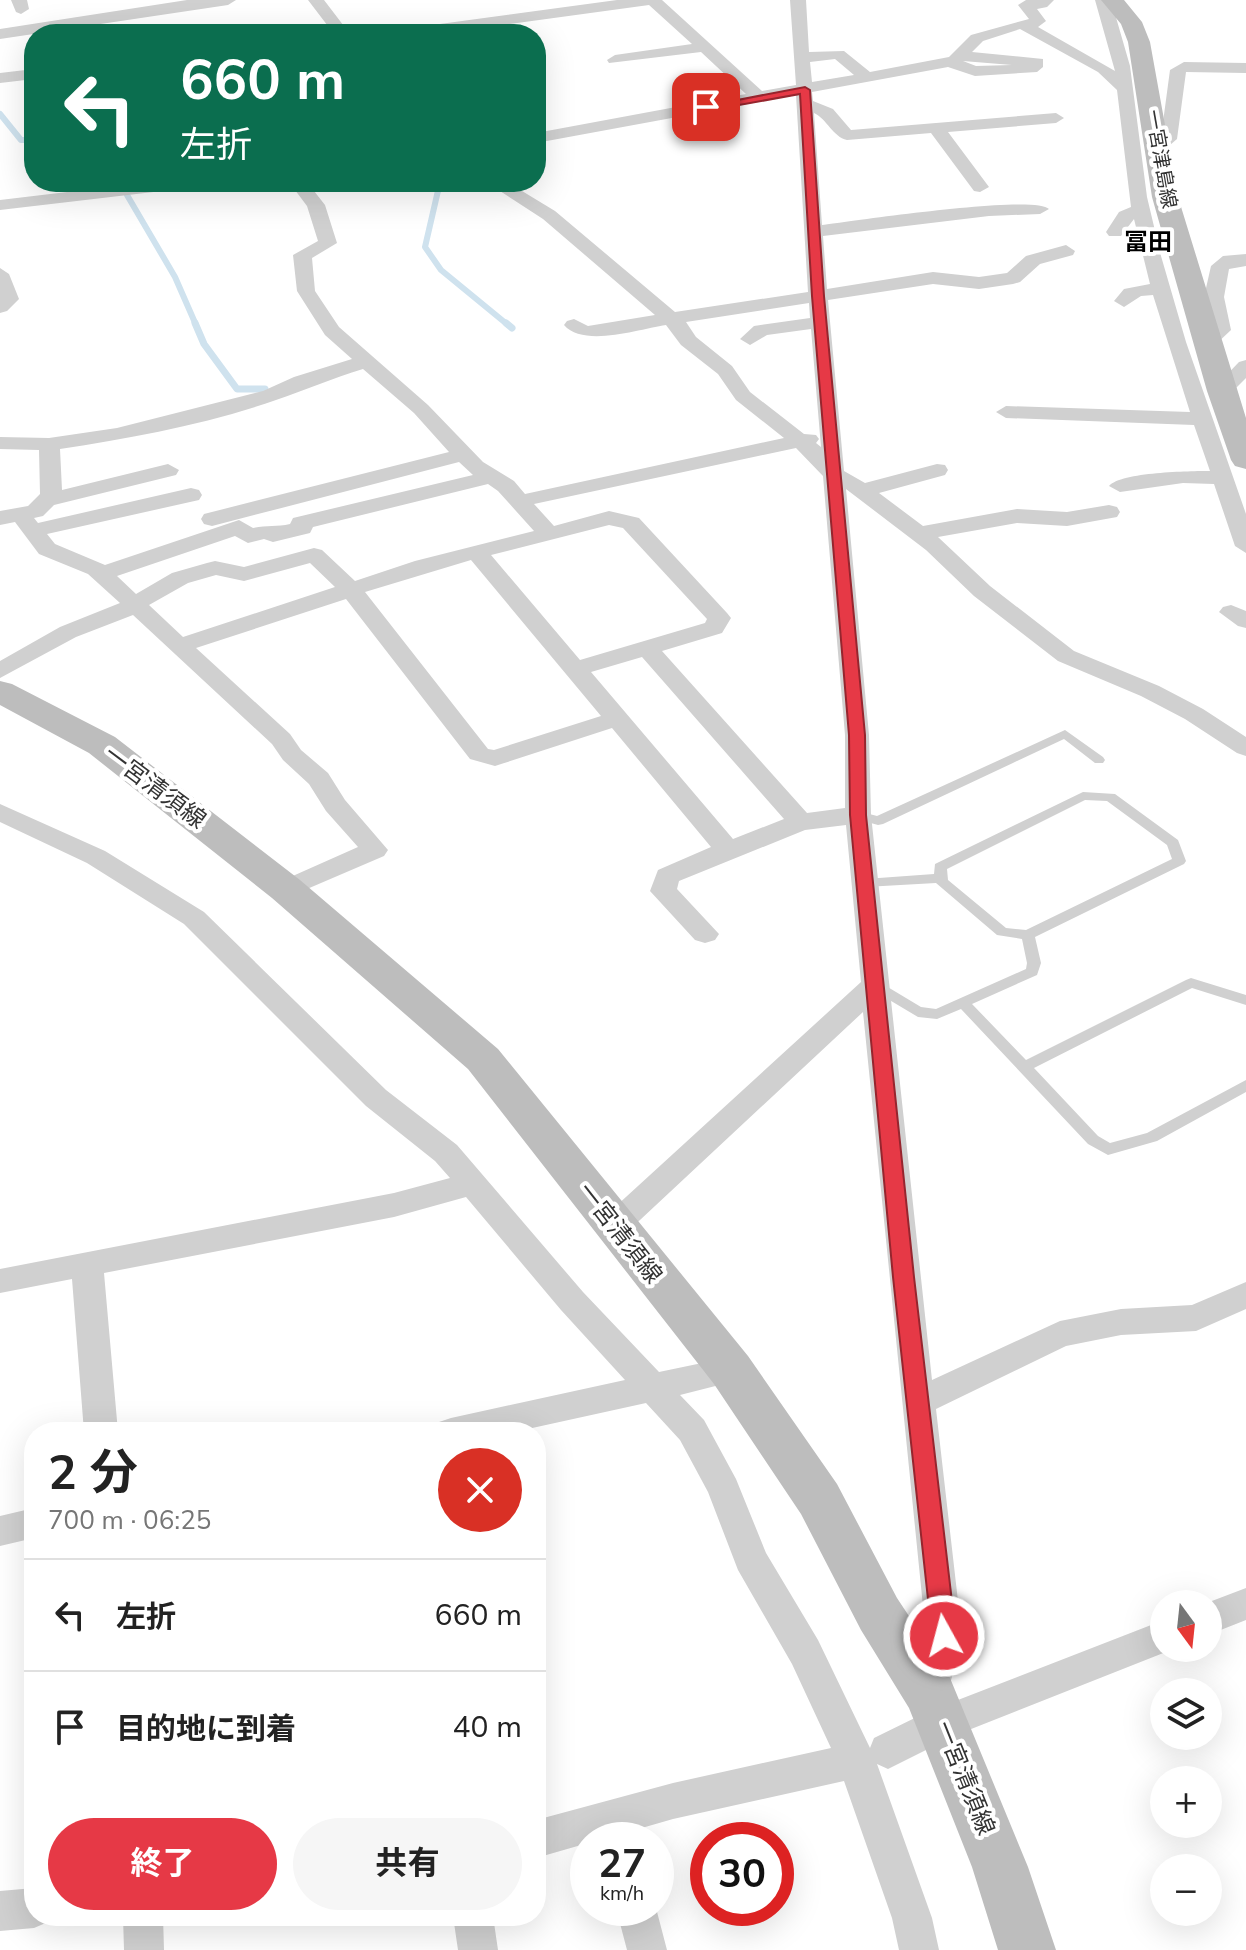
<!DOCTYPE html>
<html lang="ja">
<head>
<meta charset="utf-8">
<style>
  body { margin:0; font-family:"Nunito Sans","Noto Sans JP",sans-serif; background:#f6f6f6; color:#222; height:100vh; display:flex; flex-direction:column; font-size:30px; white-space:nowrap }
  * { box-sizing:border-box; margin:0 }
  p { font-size:26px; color:#767676 }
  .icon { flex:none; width:44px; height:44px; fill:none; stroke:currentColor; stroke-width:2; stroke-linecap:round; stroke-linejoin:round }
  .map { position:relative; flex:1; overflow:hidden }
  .drawer { position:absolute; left:24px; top:1422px; width:522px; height:504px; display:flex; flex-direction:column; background:#fff; border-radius:32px; box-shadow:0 8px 32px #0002 }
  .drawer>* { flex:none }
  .guide { position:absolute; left:24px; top:24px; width:522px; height:168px; border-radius:32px; box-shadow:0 8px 32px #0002; background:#0b6e4f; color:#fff; overflow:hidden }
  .needle { width:52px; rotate:165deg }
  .buttons { position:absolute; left:1150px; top:1590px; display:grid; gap:16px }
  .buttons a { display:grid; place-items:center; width:72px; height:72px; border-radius:50%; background:#fff; box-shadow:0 8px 32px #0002; font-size:40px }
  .speed { position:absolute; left:570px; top:1822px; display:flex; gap:16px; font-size:40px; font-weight:700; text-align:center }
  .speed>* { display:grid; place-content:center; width:104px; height:104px; border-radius:50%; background:#fff; box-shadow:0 8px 32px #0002; line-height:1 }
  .speed small { font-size:20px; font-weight:400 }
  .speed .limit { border:12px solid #d22; background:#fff; color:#111 }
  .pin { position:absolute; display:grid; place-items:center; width:68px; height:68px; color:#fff; margin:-34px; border-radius:16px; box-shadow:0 4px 12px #0006 }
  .me { position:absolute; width:88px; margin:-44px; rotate:353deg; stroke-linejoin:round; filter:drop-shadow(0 0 6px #0008) }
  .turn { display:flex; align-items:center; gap:28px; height:168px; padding:0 24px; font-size:36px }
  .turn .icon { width:104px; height:104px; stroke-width:2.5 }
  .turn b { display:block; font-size:56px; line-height:68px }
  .round { display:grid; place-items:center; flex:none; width:84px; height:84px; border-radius:42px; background:#f6f6f6 }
  .summary { display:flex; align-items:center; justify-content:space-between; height:136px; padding:0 24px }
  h1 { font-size:48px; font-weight:700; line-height:60px }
  .button { display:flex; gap:16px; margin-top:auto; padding:16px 24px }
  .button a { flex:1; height:92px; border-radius:48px; background:#e63946; color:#fff; font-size:32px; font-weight:700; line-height:92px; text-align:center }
  .button a+a { background:#f6f6f6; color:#222 }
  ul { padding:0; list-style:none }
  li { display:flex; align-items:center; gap:24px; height:112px; padding:0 24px; border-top:2px solid #e0e0e0 }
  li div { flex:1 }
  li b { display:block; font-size:30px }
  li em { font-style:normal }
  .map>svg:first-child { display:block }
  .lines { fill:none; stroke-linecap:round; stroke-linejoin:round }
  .stream-far1 { stroke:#cfe2ee; stroke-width:6 }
  .stream { stroke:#cfe2ee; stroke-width:7 }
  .lane { fill:#d0d0d0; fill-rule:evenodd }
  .street { fill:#d0d0d0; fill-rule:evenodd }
  .secondary { fill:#bdbdbd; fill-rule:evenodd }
  .route { fill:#e63946; stroke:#96252e; stroke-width:2 }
  .labels { text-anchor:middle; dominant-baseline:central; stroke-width:8; stroke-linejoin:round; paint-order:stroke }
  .far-street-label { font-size:20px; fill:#333; stroke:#fff }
  .far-quarter-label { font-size:24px; font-weight:bold; fill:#000; stroke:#fff }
  .street-label { font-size:24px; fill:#333; stroke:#fff }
</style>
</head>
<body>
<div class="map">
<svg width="1246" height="1950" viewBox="0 0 1246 1950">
  <rect width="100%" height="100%" fill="#fff"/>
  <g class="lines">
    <path class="stream-far1" d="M0,114l21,26h13
      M97,182l5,5h17
      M440,182l-15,65 16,23 67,55
      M127,195l48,82 21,48"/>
    <path class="stream" d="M195,323l9,21 33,45h28
      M506,323l6,5"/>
    <path class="lane" d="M1065,730l38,27 2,3 -2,3h-8l-31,-24 -181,85 -5,1 -25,-7 -1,-3 6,-4 19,5z
      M1083,792l32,2 63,46 8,21 -2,3 -149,73 6,26 -4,12 -65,29 54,56 160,-80 5,-2 55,17v10l-54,-17 -158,80 64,68 12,7 37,-10 99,-53v12l-89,49 -49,14 -20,-11 -127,-135 -24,10 -19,-2 -47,-28 -2,-3 7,-5 5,2 40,24 15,2 90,-40 1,-6 -5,-24 -25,-4 -61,-52 -71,4 -7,-4 7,-4 69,-5 1,-10zM1085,800l22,1 60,44 5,14 -146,71 -20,-2 -58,-48 -1,-11z"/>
    <path class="street" d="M11,0h16l2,9 -8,5 -5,-2z
      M187,0h49l-8,5 -228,34v-10z
      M308,0h16l26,34h-16z
      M617,0h45l100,91 34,-6 -6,-85h16l3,52 35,-1 26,21 79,-15 22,-22 58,-16 -11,-14 8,-5h28l-7,7 -10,2 9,12 -8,6 77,44 -20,-71h16l19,66 17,131 14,59 25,86 60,172v39l-11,-7 -21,-62 -31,-1 -63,9 -11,-6c12,-14 81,-15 101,-15l-16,-46 -188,-7 -10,-6 10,-6 184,6 -37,-117 -12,1 -17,11 -10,-6 10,-12 26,-5 -16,-65 -13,17h-12l-3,-4 13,-20 12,-5 -14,-117 -19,-18 -78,-43 -37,12 -11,11 71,7v8l-6,5 -62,4 -27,-9 -136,25 1,9 20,8 18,21 205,-17 8,5 -8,5 -108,9 41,55 -9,5 -6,-1 -43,-58 -84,7c-14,-3 -20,-21 -33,-27l8,112c32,-4 212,-31 227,-16l-9,5 -51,2 -166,20 4,53 106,-17 46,5 28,-4 19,-17 40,-11 9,6 -2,4 -33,9 -20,18 -7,2 -34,5 -46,-5 -105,16 16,171 21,12 72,-19 8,1 3,5 -3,5 -66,18 44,33 94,-17 50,3 42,-7 8,2 3,5 -3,5 -50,9 -50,-3 -79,14 52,49 84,65 85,35 44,23 43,28v19l-9,-3 -52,-34 -44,-23 -83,-35 -84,-65 -48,-46 -80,-61 23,246 2,80 61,565 128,-59 61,-12 71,-4 54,-23v27l-50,22 -75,4 -55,11 -130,63 26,227 -17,69 219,-85v28h12l-220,87 -68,34 -11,-5 55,154 7,32h-40l-7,-32 -48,-137 -171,38 -73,21h-12v3l-52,15v-38l137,-37 158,-35 -39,-84 -54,-94 -30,-78 -28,-52 -34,-37 -132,29h-80l5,-10 12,-4 174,-38 -64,-70 -95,-113 -72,20 -290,56 14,159h-34l-12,-153 -72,14v-24l394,-76 56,-15 -15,-17 -69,-55 -182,-182 -97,-61 -87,-41v-18l105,47 99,61 182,178 71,55 126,147 76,80 72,-15 12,4 5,9 -5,9 -63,16 24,25 32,59 30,74 52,87 52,108 4,-10 55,-27 -11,-4 -6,-12 14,-59 -63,-624 -238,222 -11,4 -11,-4 -5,-8 5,-8 258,-236 -15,-157 -41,5 -126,51 -2,8 42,45 -4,6 -10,3 -10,-3 -45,-49 8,-21 53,-23 -99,-119 -117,38 -25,-7 -124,-160 -150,49 94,86 11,16 27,23 17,27 43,50 -4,6 -98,42 -9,-3 -4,-6 4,-6 81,-36 -32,-36 -17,-27 -26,-24 -11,-16 -139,-129 -57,22 -76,41v-17l60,-34 60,-24 -32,-29 -49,-20 -24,-32 -15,3v-14l28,-5 12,-12 -1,-44 -39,-1v-12l49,1 68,-10 146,-37 31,-14 58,-18 -27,-24 -28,-44 -4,-36 25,-14 -11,-35 -18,-24h18l18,23 12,38 -25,15 3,33 24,36 89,78 55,57 31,19 11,13 259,-56 -48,-38 -18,-26 -37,-29 -15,-20c-27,4 -82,23 -102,0l3,-4 7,-2 14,7 67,-11 -112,-96 -57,-37h21l48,29 120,101 133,-20 -12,-197 -260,48v-10l210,-39 -45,-42 -92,11 -2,-3 8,-5 77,-11 -43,-39 -212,29h-42l8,-5zM835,59l19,16 -42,7 -2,-20zM963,61l49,4 -36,1zM809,303l1,15 -56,8 -14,13 10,6 17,-10 44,-6 10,118 -5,-4 3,-4 -3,-4 -12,-1 -54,-42 -18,-26 -36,-29 -10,-15zM363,369l51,44 35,39 -245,62 -3,5 3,5 8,2 247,-64 14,13 -180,43 -3,6c-13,3 -24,1 -37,4l-14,-8 -134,45 -50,-21 -8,-10 152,-34 3,-5 -3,-5 -8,-2 -153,35 -4,-5 9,-2 11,-11 122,-30 3,-5 -11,-6 -106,26 -2,-41c72,-11 147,-25 216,-49 29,-10 57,-22 87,-31zM796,448l27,28 22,259v73l-38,5 -145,-162 60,-18 9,-15 -4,-5 -88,-95 -30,-7 -55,15 -20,-22zM488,484l10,7 36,40 -119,30 -60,20 -33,-31 -8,-2 -70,19 -29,-6 -8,2 -35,10 -36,21 -19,-18 118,-40 13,7 16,-4 9,3 37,-9 3,-6zM609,525l14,3 84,91 -2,4 -125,37 -89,-105zM471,560l130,156 -107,34 -6,-1 -123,-157zM310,563l25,24 -152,50 -34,-32 39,-22 28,-8 28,6zM642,657l142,162 -51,20 -142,-167z
      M1184,62l62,1v10l-60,-1 -9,67 -14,12h-12l-3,-4 13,-10 9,-67z
      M34,69v10l-34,4v-10z
      M151,182h54l-9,5 -196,23v-10z
      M1246,254v12l-17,3 -5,28 7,33 -17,16h-14l-3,-4 14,-13 -7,-32 7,-31 12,-10z
      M0,268l9,6 10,25 -12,12 -7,2z
      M1246,360v18l-17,17h-14l-3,-4 3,-4 24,-25z
      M1231,605l15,6v17l-8,-2 -19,-14 4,-5z
      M34,1508v30l-34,8v-30z
      M1246,1588v32l-38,15v-31h-4z
      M34,1888v28h17l-3,6 -14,6 -34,3v-40z
      M616,1908h40l11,42h-40z
      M123,1916h40l1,34h-40z
      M453,1916h40l5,34h-40z"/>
    <path class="secondary" d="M1101,0h23l18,22 8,20 28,155 68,221v51l-11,-3 -4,-6 -24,-69 -55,-194 -24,-155 -7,-18z
      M0,681l12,3 103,53 185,143 198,169 250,307 89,128 60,114 53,80 78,189 28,83h-58l-26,-83 -63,-159 -48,-78 -60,-116 -87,-130 -246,-315 -196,-171 -183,-145 -89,-48z"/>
  </g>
  <path class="route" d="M805,87l5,3 14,206 41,439 1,80 48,462 42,359 -4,8 -8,3 -8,-3 -4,-8 -39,-359 -43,-462 -1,-80 -37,-439 -12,-202 -94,17 -5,-4z"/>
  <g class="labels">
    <g class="far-street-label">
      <text transform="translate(1161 159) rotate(80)">一宮津島線</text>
    </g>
    <g class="far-quarter-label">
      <text x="1148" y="242">冨田</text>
    </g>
    <g class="street-label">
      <text transform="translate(155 787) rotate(37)">一宮清須線</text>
      <text transform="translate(620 1233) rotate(52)">一宮清須線</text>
      <text transform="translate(965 1778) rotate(68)">一宮清須線</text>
    </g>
  </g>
</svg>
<div class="buttons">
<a><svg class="needle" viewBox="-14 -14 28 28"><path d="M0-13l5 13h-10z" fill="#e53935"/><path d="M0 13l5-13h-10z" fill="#767676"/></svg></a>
<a><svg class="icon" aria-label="layers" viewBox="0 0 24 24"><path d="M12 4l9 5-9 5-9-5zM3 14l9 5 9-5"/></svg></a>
<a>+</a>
<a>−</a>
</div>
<div class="speed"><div>27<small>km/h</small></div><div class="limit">30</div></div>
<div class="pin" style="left:706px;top:107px;background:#d93025"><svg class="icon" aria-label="arrive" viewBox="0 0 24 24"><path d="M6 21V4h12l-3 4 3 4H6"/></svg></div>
<svg class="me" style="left:944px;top:1636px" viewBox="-20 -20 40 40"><circle r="17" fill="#e63946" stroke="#fff" stroke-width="3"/><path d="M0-11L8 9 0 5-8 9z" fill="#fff"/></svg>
<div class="guide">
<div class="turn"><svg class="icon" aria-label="left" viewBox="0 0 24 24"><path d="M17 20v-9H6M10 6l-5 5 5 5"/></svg><div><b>660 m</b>左折</div></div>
</div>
<section class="drawer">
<div class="summary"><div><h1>2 分</h1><p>700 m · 06:25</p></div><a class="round" style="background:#d93025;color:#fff"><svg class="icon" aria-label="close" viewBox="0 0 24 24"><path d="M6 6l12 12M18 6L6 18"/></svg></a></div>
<ul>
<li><svg class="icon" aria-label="left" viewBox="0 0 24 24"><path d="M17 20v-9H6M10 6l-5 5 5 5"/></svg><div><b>左折</b></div><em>660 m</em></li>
<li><svg class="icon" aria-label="arrive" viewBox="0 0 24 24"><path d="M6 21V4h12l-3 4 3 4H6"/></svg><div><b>目的地に到着</b></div><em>40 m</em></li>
</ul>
<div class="button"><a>終了</a><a>共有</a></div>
</section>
</div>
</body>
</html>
